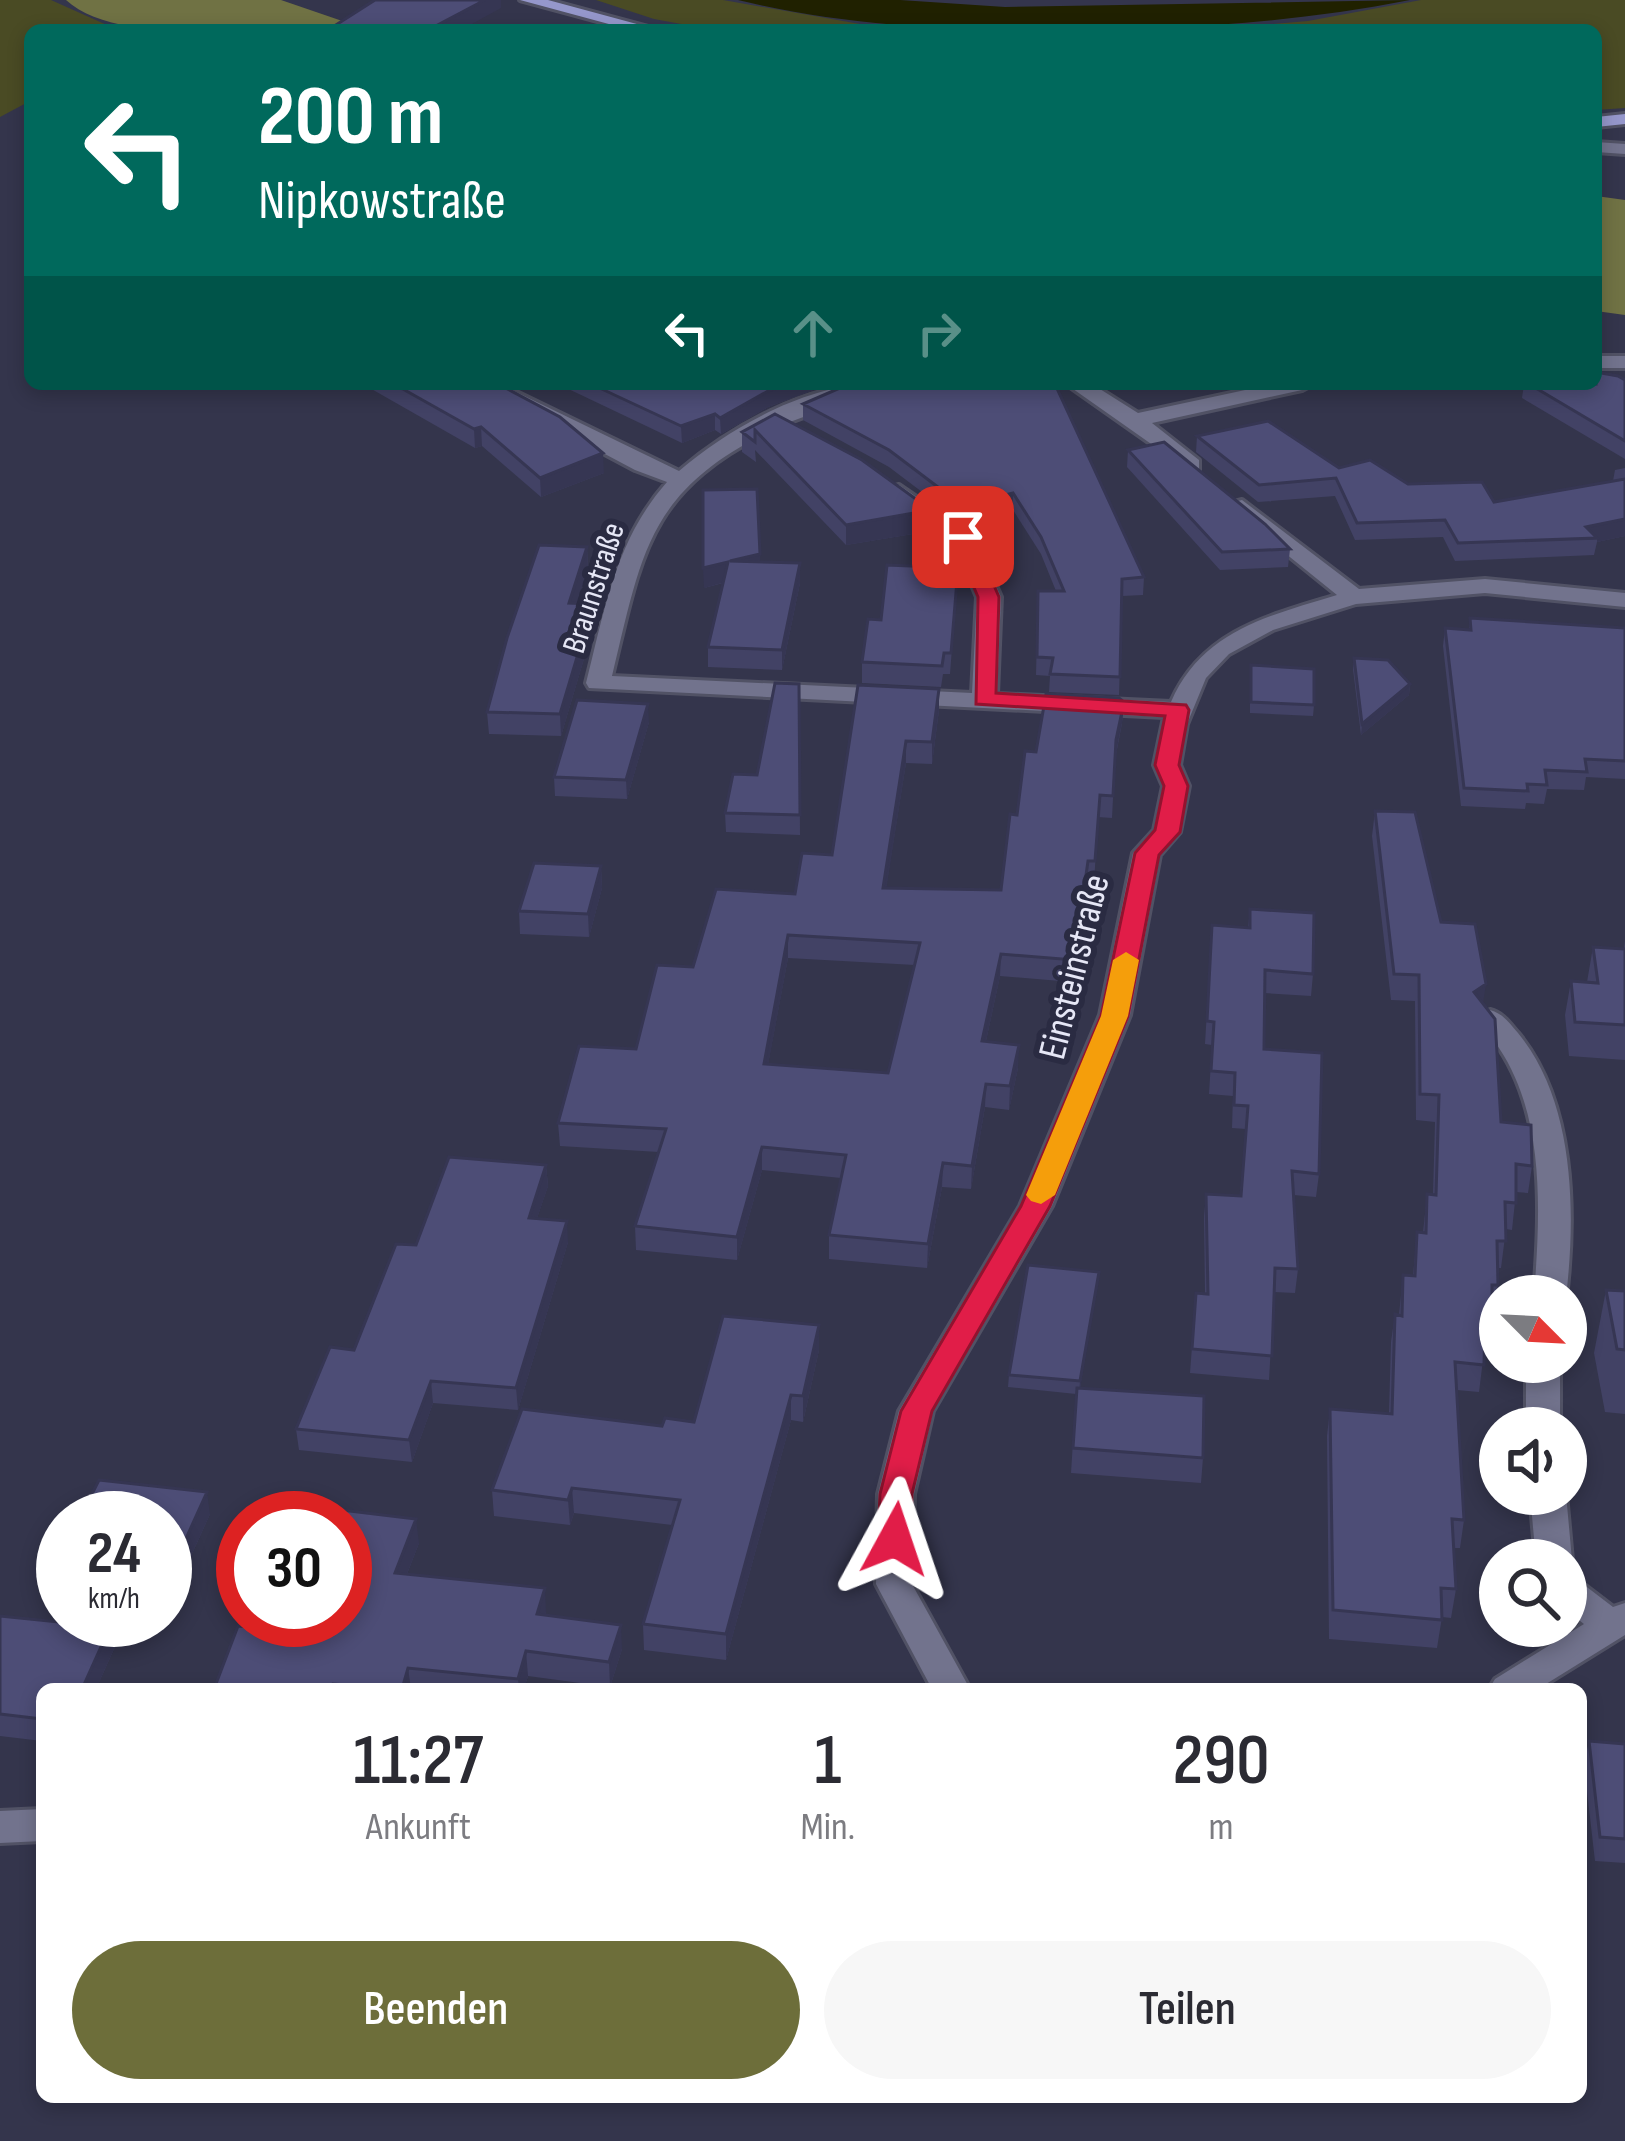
<!DOCTYPE html>
<html lang="de">
<head>
<meta charset="utf-8">
<style>
  body { margin:0; font-family:"Sofia Sans Condensed",sans-serif; background:#f7f7f7; color:#2b2b33; height:100vh; display:flex; flex-direction:column; font-size:45px; white-space:nowrap }
  * { box-sizing:border-box; margin:0 }
  p { font-size:39px; color:#7c7c81 }
  .icon { flex:none; width:66px; height:66px; fill:none; stroke:currentColor; stroke-width:2; stroke-linecap:round; stroke-linejoin:round }
  .map { position:relative; flex:1; overflow:hidden }
  .details { position:absolute; left:36px; top:1683px; width:1551px; height:420px; display:flex; flex-direction:column; background:#fff; border-radius:18px; box-shadow:0 6px 18px #0003 }
  .details>* { flex:none }
  .top-card { position:absolute; left:24px; top:24px; width:1578px; height:366px; border-radius:18px; box-shadow:0 6px 18px #0003; background:#00695c; color:#fff; overflow:hidden }
  .needle { width:78px; rotate:114deg }
  .buttons { position:absolute; left:1479px; top:1275px; display:grid; gap:24px }
  .buttons a { display:grid; place-items:center; width:108px; height:108px; border-radius:50%; background:#fff; box-shadow:0 6px 18px #0003; font-size:60px }
  .speed { position:absolute; left:36px; top:1491px; display:flex; gap:24px; font-size:60px; font-weight:700; text-align:center }
  .speed>* { display:grid; place-content:center; width:156px; height:156px; border-radius:50%; background:#fff; box-shadow:0 6px 18px #0003; line-height:1 }
  .speed small { font-size:30px; font-weight:400 }
  .speed .limit { border:18px solid #d22; background:#fff; color:#111 }
  .pin { position:absolute; display:grid; place-items:center; width:102px; height:102px; color:#fff; margin:-51px; border-radius:24px; box-shadow:0 6px 18px #0006 }
  .me { position:absolute; width:132px; margin:-66px; rotate:5deg; stroke-linejoin:round; filter:drop-shadow(0 0 9px #0008) }
  .turn { display:flex; align-items:center; gap:42px; height:252px; padding:0 36px; font-size:54px }
  .turn .icon { width:156px; height:156px; stroke-width:2.5 }
  .turn b { display:block; font-size:84px; line-height:102px }
  .lanes { display:flex; align-items:center; height:114px; padding:0 36px; background:#0003; justify-content:center; gap:60px; direction:ltr }
  .lanes .off { opacity:.35 }
  .eta { display:flex; justify-content:space-evenly; align-items:center; height:204px; text-align:center }
  .eta b { font-size:72px; font-weight:600; line-height:84px }
  .cta { display:flex; gap:24px; margin-top:auto; padding:24px 36px }
  .cta a { flex:1; height:138px; border-radius:72px; background:#6d6e3a; color:#fff; font-size:48px; font-weight:600; line-height:138px; text-align:center }
  .cta a+a { background:#f7f7f7; color:#2b2b33 }
  .map>svg:first-child { display:block }
  .green { fill:#4a4b24 }
  .forest { fill:#707244 }
  .water { fill:#202100 }
  .lines { fill:none; stroke-linecap:round; stroke-linejoin:round }
  .minor-casing { stroke:#515265; stroke-width:6 }
  .major-casing { stroke:#515265; stroke-width:6 }
  .minor { fill:#72738d; fill-rule:evenodd }
  .major { fill:#9597cb; fill-rule:evenodd }
  .wall { fill:#424265; fill-rule:evenodd }
  .shaded-wall { fill:#363653 }
  .building { fill:#4d4d76; stroke:#363653; stroke-width:3; fill-rule:evenodd }
  .route { fill:#e11d48; stroke:#92132f; stroke-width:3 }
  .slow { fill:#f59e0b }
  .labels { text-anchor:middle; dominant-baseline:central; stroke-width:12; stroke-linejoin:round; paint-order:stroke }
  .far-street-label { font-size:33px; fill:#e6e7f6; stroke:#2a2b42 }
  .street-label { font-size:39px; fill:#e6e7f6; stroke:#2a2b42 }
</style>
</head>
<body>
<div class="map">
<svg width="1625" height="2141" viewBox="0 0 1625 2141">
  <rect width="100%" height="100%" fill="#34354c"/>
  <path class="green" d="M0,0h51l67,30h-88v71l-30,16z
    M596,0h127l171,30h-180l-60,-11z
    M1421,0h204v108l-29,2v-80h-397l109,-9z"/>
  <path class="forest" d="M66,0h215l70,24 -10,6c-70,0 -225,17 -275,-30z
    M1596,196l29,4v115l-29,-4z"/>
  <path class="water" d="M738,0h162l105,7 405,-7c-118,23 -234,30 -354,30 -109,0 -212,-4 -318,-30z"/>
  <g class="lines">
    <g class="minor-casing">
      <path id="minor" d="M1596,142l29,2v10l-29,-2z
        M1596,356h29v12h-29z
        M473,384h27l179,87c50,-43 128,-87 195,-87 -26,22 -71,30 -102,46 -125,61 -130,123 -160,246l360,17 5,-96 -24,-56 -62,-44v-10l8,-2 76,52 26,60 -4,97 174,8c31,-71 97,-86 166,-107l-103,-83v-10l8,-2 117,89 126,-10 140,14v14l-140,-14 -129,11 -83,26 -44,24 -23,24 -19,46 -7,41 9,21 -9,46 -20,23 -30,160 -78,191 -119,205 -19,83 -2,90 58,105h-38l-56,-105 2,-90 21,-83 121,-205 80,-191 33,-162 21,-23 9,-44 -9,-21 10,-48 -575,-29 -3,-5c19,-74 29,-142 81,-201l-32,-12z
        M1066,384h26l46,29 135,-29h40l-11,6 -150,33 47,37v10l-8,2z
        M1490,1010c14,4 19,13 28,23 57,69 58,180 48,264l-32,-1c6,-80 12,-178 -35,-248 -7,-10 -16,-19 -24,-29z
        M1526,1362h34v66h-34z
        M1530,1494h36l6,66 -5,9 -1,-9h-30z
        M1566,1577l13,4 34,26 12,-4v32l-87,54h-49l6,-10 89,-55 -18,-14z
        M42,1809v32l-42,2v-32z"/>
    </g>
    <g class="major-casing">
      <path id="major" d="M520,0h28l111,30h-28z
        M1625,114v10l-29,3v-10z"/>
    </g>
    <use href="#minor" class="minor"/>
    <use href="#major" class="major"/>
  </g>
  <path class="wall" d="M1625,380v79l-103,-61 2,-14h72z
    M368,384h130l106,89 -63,24 -59,-51 -7,2 -107,-61z
    M558,384h289l-26,3 -53,20 -47,27 -6,-4 -33,13z
    M849,384l295,193 -1,18 -21,1 -3,99 -70,-3 1,-16 -14,-1 2,-84h18l-15,-37 -28,-44 -50,13 -74,-56 -86,-47v-16z
    M775,414l156,117 -85,14 -91,-95 1,12 -14,-10v-20z
    M1197,436l297,66 119,-21 2,-11 10,-2v68l-28,6 -3,13 -139,6 -12,-24 -88,3 -20,-44 -77,6 -62,-50z
    M1128,450l162,99 -2,18 -68,3 -93,-103z
    M587,547l1,21 -12,36h17l1,21 -33,111 -72,-2 -2,-22z
    M760,562l40,1v20l-18,87 -74,-3v-20l15,-64 -19,5z
    M958,568l-8,106h-7l-2,13 -79,-4v-21l19,-42z
    M1470,618l155,10v151l-39,-2 -2,13 -37,-1 -3,15 -18,-1 -1,6 -64,-3 -18,-160 2,-18 24,2z
    M1354,658l56,26 -1,11 -48,40 -8,-66z
    M1250,676l64,29 -1,11 -63,-3z
    M799,684l1,151 -74,-3 -1,-19 32,-38z
    M858,685l81,25 -7,54 -26,-1 -20,125 115,2 16,-75 19,-63 88,-50 -2,21 -7,37 -3,58 -14,-1 -4,66h-8l-14,99 -72,-6 -14,65 32,27 -9,42 -24,-3 -14,82 -29,-2 -15,81 -98,-9v-24l12,-57 -79,-8 -25,90 -101,-10 -1,-24 24,-74 -99,-6 -2,-23 78,-74 57,-82 102,-73 37,-39zM788,958l127,7 -27,108 -120,-9z
    M649,722l-22,77 -72,-3 -1,-19z
    M1375,811l66,111 42,81 18,119 31,44 -4,27 -12,-1 -4,38 -6,-1 -5,39h-3v17l-6,27v13l-4,28 -4,-1 -5,40 -22,-2 7,130 -4,28h-7l3,41 -5,29 -9,-1 -5,31 -108,-9 -2,-203 3,-27 59,4 2,-71 4,-28 4,1 4,-40 10,1 4,-44 6,1 4,-39 6,1 2,-73 -19,-2 -1,-119 -24,-1 -19,-164z
    M601,866l1,22 -13,49 -69,-3 -1,-23z
    M1250,909l63,65 -2,22 -47,-3v56l55,125 -3,23 -22,-2 4,74 -3,24 -21,-1 -5,88 -79,-7 6,-80h9l-1,-76 2,-23 34,2 6,-67 -14,-1 1,-32 -24,-2 3,-49 -7,-1 7,-119 36,3z
    M1625,941v119l-56,-4 -4,-41 6,-34 16,1 6,-35 31,2z
    M546,1165l2,21 -11,32 31,24 -50,168 -85,-7 -21,59 -113,-12 -3,-21 58,-79 62,-105z
    M1099,1272l-19,116 123,70 -2,25 -130,-10 5,-79 -68,-7 1,-12z
    M1606,1290l19,1v123l-20,-2 -11,-59z
    M819,1325v25l-16,72 -12,-2 -65,240 -82,-10 -1,-26 29,-99 -98,-12 -4,12 -76,-9 -2,-26 170,-64 32,-4z
    M210,1514l-28,62 -17,-2v-56z
    M419,1543l-12,31 139,38 -1,3 77,34 -12,38 -82,-11 -4,13h-310l33,-62z
    M0,1616l58,6 5,-2h64l-31,69h-54v52l-42,-5z
    M1589,1741l36,3v119l-30,-2 -11,-96z"/>
  <path class="shaded-wall" d="M485,0h16v8l-40,22h-33z
    M787,384h60l-26,3 -53,20 -47,27 -1,-16 48,-27z
    M715,414v16l-33,13 -1,-17z
    M481,427l1,19 -7,2 -1,-19z
    M603,453l1,20 -63,24 -1,-19z
    M1013,493v17l-50,13v-17z
    M931,510v21l-85,14v-20z
    M1625,519v17l-28,6v-4l-11,-11z
    M587,547l1,21 -18,56 -1,-21z
    M760,554v19l-30,-12z
    M728,562l1,19 -25,7 -1,-20z
    M800,563v20l-18,87v-20z
    M593,604l1,21 -33,111 -1,-22z
    M1410,684l-1,11 -48,40 1,-11z
    M939,689v21l-7,54v-22z
    M1124,702l-2,21 -8,39 2,-22z
    M648,704l1,18 -22,77 -1,-19z
    M906,741v22l-23,147v-22z
    M1088,861l-2,22 -14,99 2,-22z
    M601,866l1,22 -13,49 -1,-23z
    M788,935v23l-24,129v-23z
    M1001,954l-1,22 -19,88 1,-23z
    M1486,984l-4,26 -8,-18z
    M1019,1045l-1,23 -9,42 1,-24z
    M986,1084l-1,23 -14,82 1,-23z
    M762,1147v23l-25,90v-23z
    M943,1163l-1,24 -15,81 1,-24z
    M546,1165l2,21 -18,53 -1,-21z
    M567,1221l1,21 -50,168 -2,-22z
    M1099,1272l-1,13 -19,109 1,-13z
    M819,1325v25l-16,72v-26z
    M431,1381l2,22 -21,59 -3,-22z
    M791,1395v25l-65,240v-26z
    M572,1488l2,25 -4,12 -2,-25z
    M207,1492l3,22 -28,62 -3,-22z
    M416,1519l3,24 -21,54 -3,-24z
    M545,1588l1,24 -7,26 -2,-24z
    M113,1620h14l-31,69h-14z
    M621,1625l1,24 -12,38 -1,-25z
    M526,1651l2,25 -4,13h-5l-1,-10z
    M408,1668l3,21h-9z"/>
  <path class="building" d="M375,0h110l-57,30h-100z
    M1596,372l22,4 7,4v61l-96,-57h67z
    M394,384h104l62,33 43,36 -63,25 -59,-51 -7,2z
    M591,384h196l-19,7 -48,27 -5,-4 -34,12z
    M849,384h206l89,193 -22,2 -2,98 -70,-3 3,-16 -16,-1 1,-66h26l-23,-54 -28,-44 -50,13 -74,-56 -86,-46z
    M775,414l87,46 69,50 -85,15 -91,-95v12l-13,-10z
    M1268,421l71,47 31,-8 38,24 74,-2 12,20 131,-23v40l-39,8 11,11 -139,5 -13,-23 -88,3 -21,-45 -77,7 -62,-49z
    M1164,442l101,82 25,25 -68,3 -94,-102z
    M757,489l3,65 -30,7 70,2 -18,87 -74,-3 20,-85 -25,6v-78z
    M539,545l48,2 -18,56 24,1 -33,110 -73,-2 20,-74z
    M887,565l71,3 -7,85h-7l-2,13 -80,-4 6,-43 13,1z
    M1470,618l155,10v133l-40,-2 2,13 -42,-2 2,15 -20,-1 1,7 -64,-3 -19,-160 26,2z
    M1354,658l34,2 22,24 -48,40z
    M1251,665l63,4v36l-63,-3z
    M775,683l24,1 1,131 -75,-2 8,-39 24,1z
    M858,685l81,4 -7,53 -26,-1 -23,147 118,2 9,-76 7,1 8,-64 11,1 10,-58 73,4 5,4 -8,38 -3,56 -13,-1 -5,66h-7l-14,99 -73,-6 -19,87 37,4 -9,41 -24,-2 -14,82 -29,-3 -15,81 -99,-9 17,-80 -84,-8 -25,90 -102,-11 31,-97 -108,-6 21,-77 57,3 21,-84 36,2 23,-78 79,5 7,-41 30,2zM788,935l132,8 -32,130 -124,-9z
    M577,700l71,4 -22,76 -72,-3z
    M1375,811l40,1 26,110 34,2 11,60 -12,8 21,27 6,103 30,3 1,41 -16,-2v39l-11,-1 1,39h-9l1,44h-6v40l-7,-1 -1,41 -29,-3 9,158 -12,-1 4,70 -15,-1 1,32 -109,-10 -3,-201 62,5 3,-100 7,2 1,-41 12,1 2,-44 9,1 1,-39 9,1 3,-100 -19,-1 -1,-119 -25,-1z
    M534,863l67,3 -13,48 -69,-3z
    M1250,909l64,4 -1,61 -48,-4 -1,79 58,4 -3,121 -27,-3 6,98 -23,-1 -3,88 -80,-7 4,-56 12,1 -2,-100 35,2 7,-90 -14,-1 1,-32 -24,-2 3,-49 -7,-1 5,-96 38,3z
    M1593,947l32,2v76l-50,-3 -4,-41 27,2z
    M449,1157l97,8 -17,53 38,3 -51,167 -85,-7 -22,59 -113,-11 34,-82 24,3 42,-106 20,1z
    M1028,1265l71,7 -19,109 -71,-6z
    M1606,1290l19,1v59l-8,-1z
    M723,1316l96,9 -16,71 -12,-1 -65,239 -83,-10 37,-124 -108,-12 -4,12 -76,-10 30,-81 140,17 3,-8 29,4z
    M1077,1388l127,8 -1,62 -130,-10z
    M99,1480l108,12 -28,62 -14,-1v-35h-85z
    M300,1505l116,14 -21,54 150,15 -8,26 84,11 -12,37 -83,-11 -8,28 -110,-11 -6,21 -69,-5 -2,5h-117l24,-63 9,1 3,-7h95v-102h-51z
    M63,1613v7h50l-31,69h-40v30l-42,-5v-98l58,6z
    M1589,1741l36,3v95l-25,-2z"/>
  <path class="route" d="M963,530l10,7 26,60 -3,96 190,12 3,5 -10,55 9,21 -8,46 -21,23 -31,161 -78,190 -118,205 -20,83 -1,45 -4,8h-24l-5,-8 2,-45 21,-83 120,-205 80,-190 34,-163 20,-23 9,-44 -9,-21 10,-49 -189,-12 2,-107 -26,-60z"/>
  <path class="slow" d="M1126,952l13,8 -11,56 -73,179 -14,9 -10,-3 -5,-6 75,-179 12,-56z"/>
  <g class="labels">
    <g class="far-street-label">
      <text transform="translate(594 588) rotate(-72)">Braunstraße</text>
    </g>
    <g class="street-label">
      <text transform="translate(1075 967) rotate(-76)">Einsteinstraße</text>
    </g>
  </g>
</svg>
<div class="buttons">
<a><svg class="needle" viewBox="-14 -14 28 28"><path d="M0-13l5 13h-10z" fill="#e53935"/><path d="M0 13l5-13h-10z" fill="#7c7c81"/></svg></a>
<a><svg class="icon" aria-label="sound" viewBox="0 0 24 24"><path d="M4 9h4l5-4v14l-5-4H4zM17 9q2 3 0 6"/></svg></a>
<a><svg class="icon" aria-label="search" viewBox="0 0 24 24"><circle cx="10" cy="10" r="6"/><path d="M15 15l6 6"/></svg></a>
</div>
<div class="speed"><div>24<small>km/h</small></div><div class="limit">30</div></div>
<div class="pin" style="left:963px;top:537px;background:#d93025"><svg class="icon" aria-label="arrive" viewBox="0 0 24 24"><path d="M6 21V4h12l-3 4 3 4H6"/></svg></div>
<svg class="me" style="left:895px;top:1539px" viewBox="-20 -20 40 40"><path d="M0-17L14 15 0 8-14 15z" fill="#e11d48" stroke="#fff" stroke-width="4"/></svg>
<div class="top-card">
<div class="turn"><svg class="icon" aria-label="left" viewBox="0 0 24 24"><path d="M17 20v-9H6M10 6l-5 5 5 5"/></svg><div><b>200 m</b>Nipkowstraße</div></div>
<div class="lanes"><svg class="icon" aria-label="left" viewBox="0 0 24 24"><path d="M17 20v-9H6M10 6l-5 5 5 5"/></svg><svg class="icon off" aria-label="ahead" viewBox="0 0 24 24"><path d="M12 20V5M6 11l6-6 6 6"/></svg><svg class="icon off" aria-label="right" viewBox="0 0 24 24"><path d="M7 20v-9h11M14 6l5 5-5 5"/></svg></div>
</div>
<section class="details">
<div class="eta">
<div><b>11:27</b><p>Ankunft</p></div>
<div><b>1</b><p>Min.</p></div>
<div><b>290</b><p>m</p></div>
</div>
<div class="cta"><a>Beenden</a><a>Teilen</a></div>
</section>
</div>
</body>
</html>
